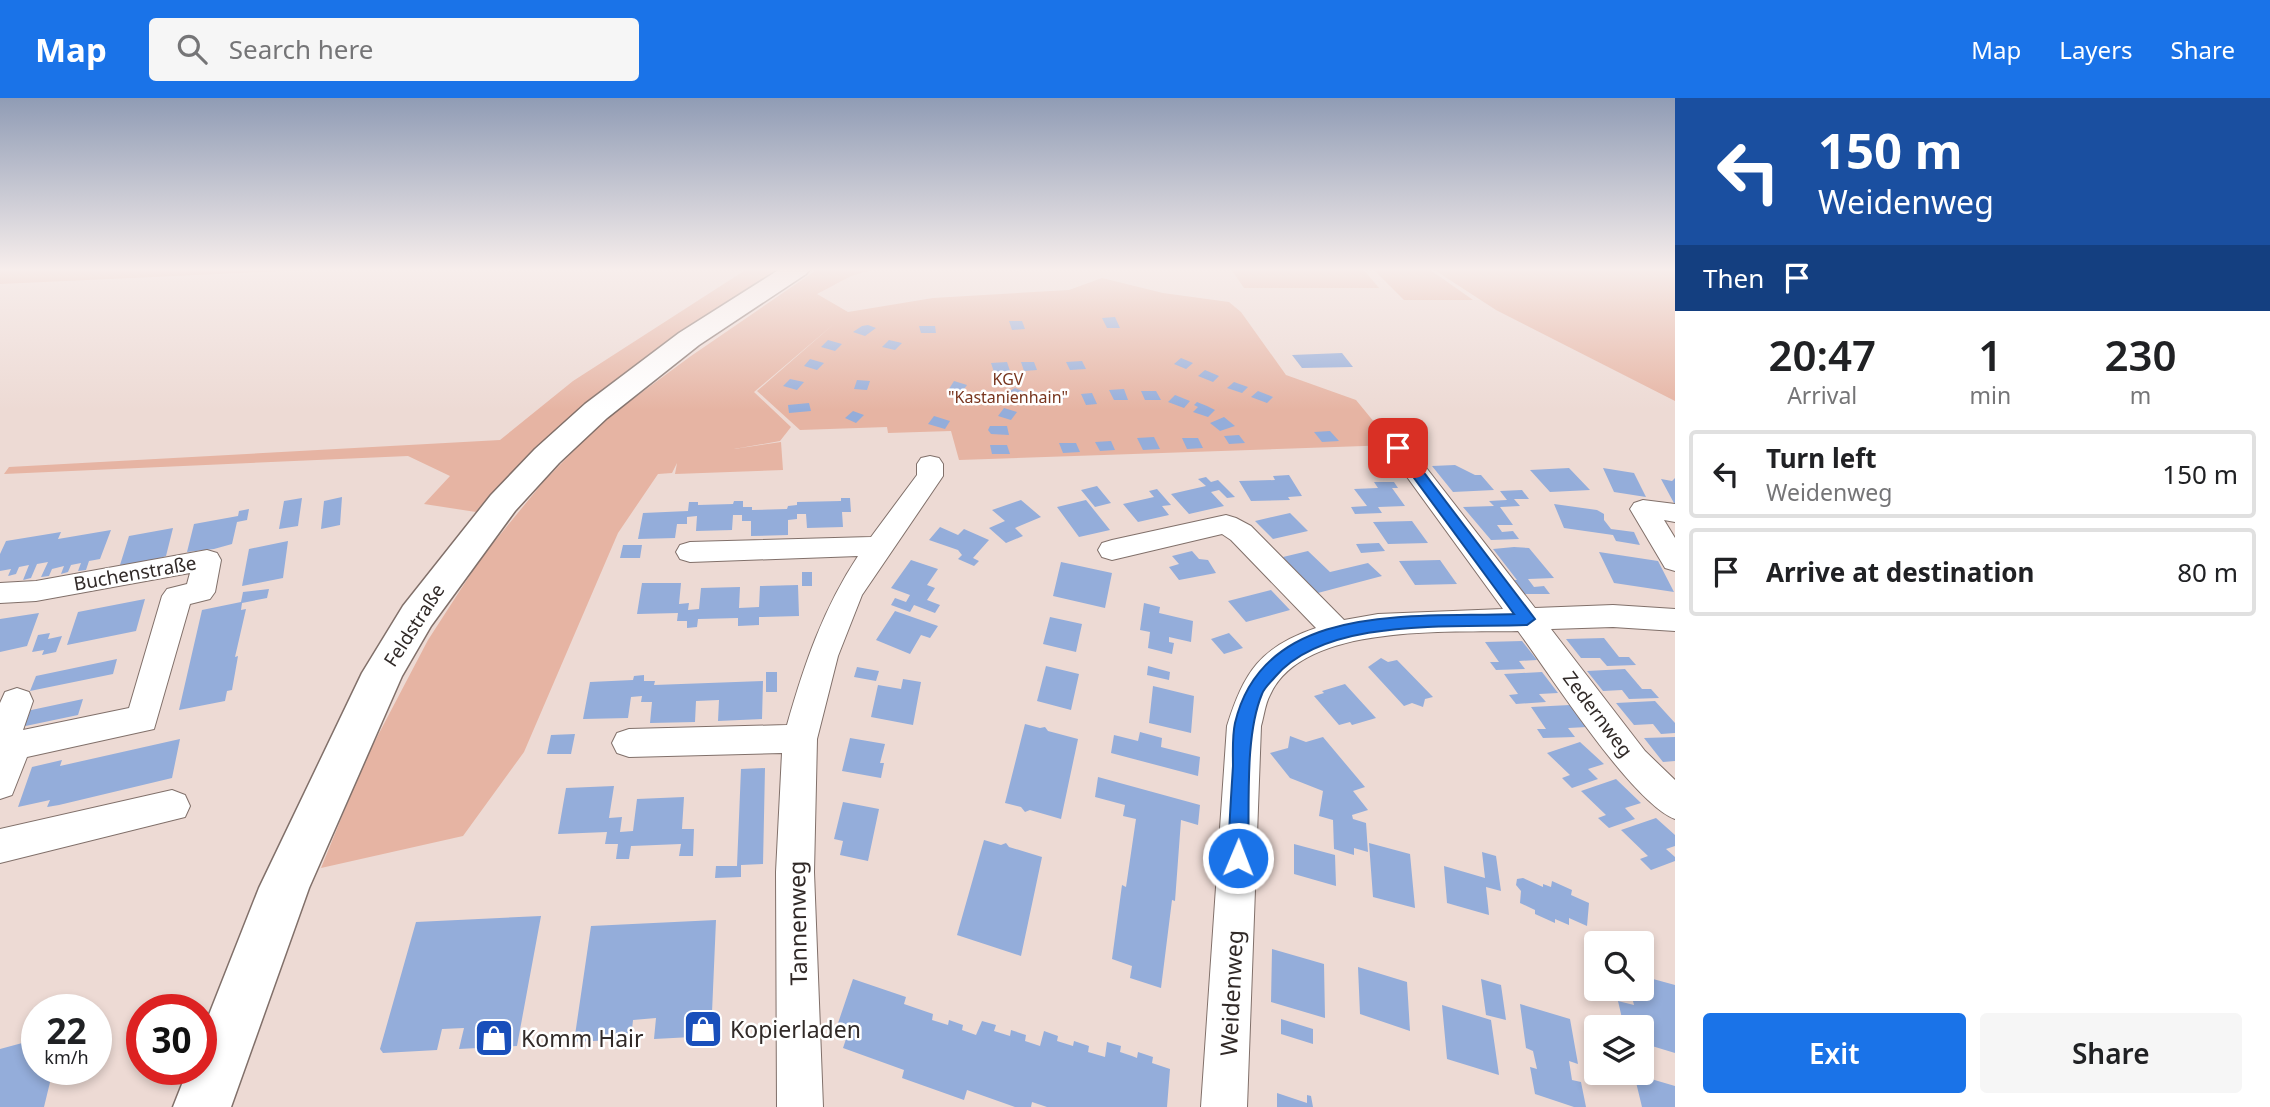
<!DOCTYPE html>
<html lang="en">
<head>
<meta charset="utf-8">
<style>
  body { margin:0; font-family:"Noto Sans",sans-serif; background:#f6f6f6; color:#202124; height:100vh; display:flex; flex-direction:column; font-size:26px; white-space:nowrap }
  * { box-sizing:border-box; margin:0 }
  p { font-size:23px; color:#757577 }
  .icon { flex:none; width:38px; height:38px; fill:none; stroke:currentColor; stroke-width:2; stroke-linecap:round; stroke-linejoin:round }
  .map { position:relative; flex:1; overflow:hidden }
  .details { display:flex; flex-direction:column; background:#fff; width:595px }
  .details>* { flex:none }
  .banner { background:#1a4fa0; color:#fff; overflow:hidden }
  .tools { position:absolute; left:1584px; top:833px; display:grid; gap:14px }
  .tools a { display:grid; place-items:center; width:70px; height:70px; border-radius:7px; background:#fff; box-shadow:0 4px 10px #0003; font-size:35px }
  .speed { position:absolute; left:21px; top:896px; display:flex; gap:14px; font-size:35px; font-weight:700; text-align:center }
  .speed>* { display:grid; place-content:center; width:91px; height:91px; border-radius:50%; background:#fff; box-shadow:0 4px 10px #0003; line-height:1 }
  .speed small { font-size:18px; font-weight:400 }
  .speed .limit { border:10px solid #d22; background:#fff; color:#111 }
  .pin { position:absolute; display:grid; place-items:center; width:60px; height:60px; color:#fff; margin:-30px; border-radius:14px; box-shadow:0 4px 10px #0006 }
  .me { position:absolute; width:77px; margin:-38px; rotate:1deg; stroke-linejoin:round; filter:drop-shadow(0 0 5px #0008) }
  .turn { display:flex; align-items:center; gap:24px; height:147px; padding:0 28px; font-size:32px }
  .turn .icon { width:91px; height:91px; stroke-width:2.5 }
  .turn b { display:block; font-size:49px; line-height:60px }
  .then { display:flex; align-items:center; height:66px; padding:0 28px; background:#0003; gap:14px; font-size:26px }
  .eta { display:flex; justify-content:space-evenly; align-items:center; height:119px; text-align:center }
  .eta b { font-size:42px; font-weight:600; line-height:49px }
  .cta { display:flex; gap:14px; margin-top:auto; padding:14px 28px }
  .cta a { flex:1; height:80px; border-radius:7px; background:#1a73e8; color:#fff; font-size:28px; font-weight:600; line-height:80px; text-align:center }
  .cta a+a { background:#f6f6f6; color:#202124 }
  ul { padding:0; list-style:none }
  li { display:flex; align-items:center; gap:21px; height:88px; margin:0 14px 10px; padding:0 14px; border:4px solid #e0e0e0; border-radius:7px }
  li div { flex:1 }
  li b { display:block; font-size:26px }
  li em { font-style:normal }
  header { display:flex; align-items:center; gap:42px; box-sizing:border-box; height:98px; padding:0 35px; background:#1a73e8; color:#fff }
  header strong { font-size:33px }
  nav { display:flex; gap:38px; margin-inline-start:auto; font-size:24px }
  .search { width:490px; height:63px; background:#f6f6f6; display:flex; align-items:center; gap:18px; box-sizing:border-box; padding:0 24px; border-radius:7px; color:#757577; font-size:26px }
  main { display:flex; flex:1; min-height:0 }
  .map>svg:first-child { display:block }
  .green { fill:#e6b4a3 }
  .building { fill:#94adda }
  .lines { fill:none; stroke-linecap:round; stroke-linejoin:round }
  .minor-casing { stroke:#81706a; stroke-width:2 }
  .major-casing { stroke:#81706a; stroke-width:3 }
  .minor { fill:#fff; fill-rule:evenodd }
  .major { fill:#fff; fill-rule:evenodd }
  .route { fill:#1a73e8; stroke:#114b97; stroke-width:2 }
  .labels { text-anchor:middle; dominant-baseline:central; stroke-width:5; stroke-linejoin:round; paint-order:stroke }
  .far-park-label { font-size:16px; fill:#78351e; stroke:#fff }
  .street-label { font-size:19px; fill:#312a28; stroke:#fff }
  .near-street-label { font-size:23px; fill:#312a28; stroke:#fff }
  .near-poi-label { font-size:23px; fill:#312a28; stroke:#fff; text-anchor:start }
</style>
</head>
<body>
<header>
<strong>Map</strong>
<div class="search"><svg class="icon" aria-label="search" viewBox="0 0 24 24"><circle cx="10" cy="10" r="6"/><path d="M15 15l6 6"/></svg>Search here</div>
<nav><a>Map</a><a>Layers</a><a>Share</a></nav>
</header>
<main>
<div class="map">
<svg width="1675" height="1009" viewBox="0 0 1675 1009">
  <rect width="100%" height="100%" fill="#eddad4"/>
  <path class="green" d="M0,171h329l-329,15z
    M747,171h33c-75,48 -151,96 -218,155 -31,27 -58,58 -86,88l-52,-8 26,-28 -42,-20 -404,18 5,-7 491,-27 73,-59z
    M818,171h57l-24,7 -34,18 31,18 85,-14 136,-8 33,-12 61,15 66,9 12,10 45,63 70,25 37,45 -434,15 -8,-29 -63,2 -1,-6 -87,3 -43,-39 78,-68 -81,69 37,35 -11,14 -46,8 47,-7 2,28 -108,4 2,-11 -5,10 -14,1 -40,59 -94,219 -61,84 -142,32 44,-108 63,-120 53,-82 63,-77 59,-60 88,-65z
    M1231,171h132l16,19h-135z
    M1373,171h56l44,31h-69z
    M1433,171h242v132l-179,-91z"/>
  <path class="building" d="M1115,219l5,11h-13l-5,-10z
    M1009,223h13l3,8 -13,1z
    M868,227l8,3 -11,8 -12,-4 9,-6z
    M919,228h16l1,7h-15z
    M828,242l14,4 -7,7 -14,-4z
    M889,242l13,3 -7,7 -13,-3z
    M1342,255l11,14 -51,1 -10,-13z
    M1181,260l12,5 -7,6 -12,-5z
    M810,261l14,4 -7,7 -13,-4z
    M1082,263l4,8 -16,1 -4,-8z
    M1007,264l3,9 -16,1 -3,-9z
    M1021,264h13l3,8 -13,1z
    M1205,272l14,6 -6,6 -15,-6z
    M790,281l14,3 -7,8 -14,-4z
    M857,282l13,1 -3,9 -13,-1z
    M954,283l13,4 -5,7 -13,-3z
    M1234,284l14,5 -6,6 -15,-5z
    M1015,290l12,5 -9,7 -13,-6z
    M1124,291l4,11h-14l-5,-10z
    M1141,293h15l5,9h-16z
    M1258,293l15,6 -6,6 -16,-6z
    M1043,295h19l2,6h-19z
    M1092,295l5,11 -11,1 -5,-11z
    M1175,297l15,6 -6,7 -16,-6z
    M1197,304l10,4 8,4 -7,7 -15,-5 5,-5 -4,-2z
    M809,305l2,8 -22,2 -1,-8z
    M1004,310l13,4 -6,8 -13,-4z
    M853,313l11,4 -8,8 -11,-5z
    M934,318l16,5 -5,8 -17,-5z
    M1224,319l11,9 -15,5 -10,-8z
    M990,328h17l2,9 -18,-1 -3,-4z
    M1330,333l9,10 -17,1 -8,-10z
    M1239,337l6,8 -16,1 -5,-8z
    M1154,339l6,12 -17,1 -6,-12z
    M1182,340h16l5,10 -16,1z
    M1111,343l4,9 -15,1 -5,-9z
    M1059,345h17l4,9 -17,1z
    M990,347h17l3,9h-18z
    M1455,367l20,10h6l13,15 -41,2 -21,-26z
    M1569,370l21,22 -40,2 -20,-22z
    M1603,370l31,5 12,24 -32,-5z
    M1289,377l13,21 -14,1 2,3 -39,1 -12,-20 36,-1 -2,-4z
    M1206,379l5,5 7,-2 17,17 -8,1 -8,-8 -8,2 13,14 -35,8 -18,-20 35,-8 -8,-7z
    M1675,380v27l-14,-26 11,2z
    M1374,384h20l4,6h-6l13,18 -27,1 4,6 -27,1 -4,-7 16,-1 -13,-17 24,-1z
    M1097,388l14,17 -16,4 -14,-17z
    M1157,391l14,16 -9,1 7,9 -31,7 -15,-18 31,-7 -5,-6z
    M1522,392l7,9h-15l6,7 -20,1 13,18h-16l5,7 11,-1 6,8 -28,1 -28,-33 31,-1 -5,-5 18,-1 -7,-9z
    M342,399l-2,28 -19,4 3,-28z
    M302,400l-4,28 -19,3 5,-28z
    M841,400h9l1,14h-9l1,15 -36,1 -1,-14h-9v5l-9,1v15l-37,1v-15h-9v-6h-9l-1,15 -36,1 1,-15 -10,1v7h-10l-2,14 -37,1 5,-26 45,-2 1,-9h9v3l35,-1 1,-3h9v6h9v3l35,-1 1,-3 9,-1v-3l44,-1z
    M1021,402l20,17 -26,11 8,8 -17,7 -17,-15 16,-7 -13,-11z
    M1086,402l24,30 -31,7 -22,-30z
    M1554,406l43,6 7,4v6l7,9 23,3 6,13 -24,-4 -3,-6 -49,-7z
    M249,411l-2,11 -10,2 -5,22 -18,5 -27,3 7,-28 44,-8 1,-5z
    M1290,415l18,18 -35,8 -18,-18z
    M1412,423l16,22 -40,1 -15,-22z
    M940,429l18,8 6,-6 25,11 -16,18 6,3 -5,5 -16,-7 4,-4 -4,-5 -29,-10z
    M173,430l-7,28 -18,6 -28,3 9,-29z
    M111,432l-11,29 -11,2 -3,9 -8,1 3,-8 -10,2 -3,7 -7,2 3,-8 -12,3 -3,7 -8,1 7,-15 -11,2 -6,14 -8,2 6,-15 -10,2 -3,7 -8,2 3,-7 -11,2v-17l6,-13 55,-9 -3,7z
    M288,443l-5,37 -41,8 7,-37z
    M1379,445l6,8 -24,2 -5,-9z
    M623,447h19l-2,13h-20z
    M1514,449l15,1 25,30 -26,1 6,8 10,-1 6,8h-32l-10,-14h9l-24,-31z
    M1192,453l7,8 9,1 8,13 -37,7 -10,-13 10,-3 -7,-8z
    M1308,453l22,21 38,-9 14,13 -68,18 -31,-37z
    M1599,454l59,9 16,31 -60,-9z
    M911,462l27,9 -11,16 8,3 -8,12 13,5 -5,8 -21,-8 -4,7 -19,-7 4,-7 11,4 4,-7 -19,-7z
    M1440,462l17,24 -42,1 -16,-24z
    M1061,464l51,11 -7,35 -52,-12z
    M802,474h10v14h-10z
    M642,485h39l-2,21 10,-1 -1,7 11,-1 2,-21 39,-1 -1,21 20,-1 1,-21 38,-1 1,31 -40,1v8l-21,1v-8l-40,1 -1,8 -10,1v-7h-10l1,-8 -41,1z
    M269,491l-2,9 -25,5 -1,7 5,-1 -11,48 3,-1 -6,34 -5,1 -2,10 -46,9 23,-100 39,-8 2,-10z
    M1271,492l19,20 -44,12 -18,-21z
    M145,501l-9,32 -69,14 11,-33z
    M1144,505l16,4 -1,6 34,8 -2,21 -22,-5v5l5,1 -2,11 -24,-6 2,-16 -10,-2z
    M895,513l43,15 -8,12 -9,-3 -11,19 -34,-14z
    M39,515l-12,33 -27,6v-33z
    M1050,519l32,7 -6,28 -33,-8z
    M50,535l-2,6 14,-3 -6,16 -14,3 2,-5 -12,2 6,-17z
    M1229,535l14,15 -19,6 -13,-15z
    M1604,540l15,19h10l7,8 -29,1 -7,-8h-19l-15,-19z
    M1522,543l15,19 -18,1 6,8 -29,1 -6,-8h9l-14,-20z
    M1381,560l7,4 9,-2 36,37 -8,2 -2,8 -11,-4 -8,3 -36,-39z
    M117,561l-4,15 -83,17 6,-15z
    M1046,568l33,8 -8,36 -34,-9z
    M1148,568l22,6 -1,8 -22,-5z
    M857,569l22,4 -3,10 -22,-4z
    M1625,571l17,20h9l8,9 -30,1 -7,-9 -19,1 -16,-20z
    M766,574h11v20h-11z
    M1542,574l16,21 -19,1 7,8 -30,2 -7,-9 9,-1 -14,-20z
    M644,577v6h11l-1,4 109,-4 -1,38 -44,2 1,-21 -23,1 -1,21 -45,1 2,-21h-11l1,-6 -11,1 -3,21 -45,1 7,-37 43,-2 1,-4z
    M903,581l18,3 -8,43 -42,-8 7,-32 23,4z
    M1345,586l31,34 -24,7 -2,-3 -11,3 -25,-29 10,-3 -2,-2z
    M1153,588l41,10 -3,37 -42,-10z
    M83,601l-5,16 -62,13 6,-16z
    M1655,603l20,22v10l-14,1 -8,-10 -19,1 -18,-22z
    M1570,607l17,22 -19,1 7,9 -32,1 -6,-9h9l-15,-22z
    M1025,626l15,4 5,-1 3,4 30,8 -17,80 -31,-9 -5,2 -4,-5 -16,-4z
    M1140,634l22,6 -1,9 39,10 -2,19 -87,-23 3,-18 24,6z
    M575,636l-4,20h-24l4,-19z
    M1290,638l16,6 17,-5 42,50 -12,4 15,19 -16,5 1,4 13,4 2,29 -14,-4v7l-20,-6 -1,-29 -14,-4 4,-25 -33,-13 -20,-25 18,-5z
    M1675,639v24l-12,1 -19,-24z
    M850,640l35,6 -5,19h4l-3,15 -39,-7z
    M180,641l-8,39 -113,27 -12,2 3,-7 -32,7 14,-40 30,-7 -2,6z
    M1580,644l24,22 -16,5 10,10 -26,9 -10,-10 8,-3 -23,-22z
    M765,670l-2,96 -22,1v12l-26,1 1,-12h21l4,-97z
    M1098,679l102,28 -2,20 -17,-5 -6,81 -3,-1 -11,88 -31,-10 2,-12 -20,-7 10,-74 4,2 10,-68 -13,-3 2,-11 -30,-8z
    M1616,681l25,24 -16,5 10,11 -26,9 -11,-10 8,-3 -25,-24z
    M614,688l-5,32 13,-1 -2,15 13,-1 4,-32 47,-2 -2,32h12l-1,27h-14l2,-12 -50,2 -2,13h-13l2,-15h-13l2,-12 -49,2 8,-46z
    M843,704l36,7 -11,52 -28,-6 3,-14 -9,-2z
    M1656,720l19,17v11l-9,3 9,8v4l-24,9 -11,-11 8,-3 -27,-26z
    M984,742l17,5 5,-2 3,4 33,10 -21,99 -64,-21z
    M1369,745l41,11 5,54 -42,-11z
    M1294,746l41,11 1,31 -42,-12z
    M1482,754l14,4 5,35 -15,-4 3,28 -42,-12 -3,-37 41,12z
    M1523,780l20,9v-3l8,3 1,-6 20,9 -1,5 18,8 -2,23 -18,-8v7l-14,-6v4l-20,-9v-4l-15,-7 1,-12 -5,-6 1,-6z
    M541,818l-24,130 -58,3 5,-21 -22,1 -5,21 -54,3 -3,-4 36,-127z
    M716,822l-5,116 -57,3 2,-21 -23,2 -2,19 -57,3 17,-116z
    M1272,851l52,15 1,54 -54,-16z
    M1358,869l49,15 3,49 -50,-17z
    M1642,878l33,9v68l-33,-10v-16h-18l-6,-26 16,4 -4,-16h12z
    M853,881l53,18 -2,7 29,10 -1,6 16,5 1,-5 14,5 -1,5 14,5 6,-14 14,4 -2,6 16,5 1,-6 15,5 -1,6 15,5 4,-15 14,5 -1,5 16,5 1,-5 15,5 -1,6 17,5 2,-15 14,4 -1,6 12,4 5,2 1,-6 15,5 -1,6 18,6 -3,38h-120l-15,-5 -1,5h-16l-48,-17 -3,10 -62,-22 2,-8 -61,-22 5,-15 -12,-4z
    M1481,881l20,6 5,35 -20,-5z
    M1520,906l50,15 8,45 -9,-3 3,19 9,2 5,25h-12l-39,-13 -5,-27 7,2 -4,-18 -7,-3z
    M1442,907l49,15 8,55 -52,-16z
    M1281,921l32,10v15l-32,-10z
    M37,941v30h14l-2,6 3,-1 -8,33h-44v-58z
    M1634,976l41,12v21h-33z
    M1277,995l30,10v-8l4,1 2,11h-36z"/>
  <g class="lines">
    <g class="minor-casing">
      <path id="minor" d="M1398,342l9,3 128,165 78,-3 62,4v22l-62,-4 -62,2 94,122 30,29v39c-43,-16 -126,-146 -157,-188 -67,2 -215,-9 -248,64 -5,9 -6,21 -9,31l-14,381h-46l26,-381c17,-54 33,-79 89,-98l-85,-88 -9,-6 -110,26 -10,-3 -4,-7 4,-7 10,-3 114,-25 10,3 15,8 93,94 34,-6 125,-5 -117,-161 3,-5z
        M930,358l9,2 4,6v12l-81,119 -24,61 -21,83 -3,133 9,235h-46l-1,-235 6,-119 -153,4 -12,-4 -5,-10 5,-10 12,-4 158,-4c17,-60 36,-116 71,-169l-168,6 -10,-3 -4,-7 4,-7 10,-3 181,-5 46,-62v-11l4,-6z
        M1643,402l32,4v18l-11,-2 11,18v33l-10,-3 -35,-59 4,-6z
        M207,452l10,3 4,7 -6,32 -5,7 -20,5 -36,125 -127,28 -15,38 -12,4v-96l5,-11 12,-4 12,4 4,9 -10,29 106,-22 33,-112 5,-7 20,-5 3,-11 -154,28 -36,2v-20l36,-2z
        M172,692l13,5 5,11 -5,11 -185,46v-34z"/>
    </g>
    <g class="major-casing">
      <path id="major" d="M780,171h30l-4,5 -107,71 -92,73 -48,45 -44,48 -84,115 -29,50 -93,212 -78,219h-58l15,-38h13v-34l58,-147 103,-215 41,-67 88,-111 44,-46 50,-45 94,-71z"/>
    </g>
    <use href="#minor" class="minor"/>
    <use href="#major" class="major"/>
  </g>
  <linearGradient id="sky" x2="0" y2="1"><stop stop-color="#909cb5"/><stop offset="0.55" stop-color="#f7eeec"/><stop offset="1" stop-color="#f7eeec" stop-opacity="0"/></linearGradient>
  <rect width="1675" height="312" fill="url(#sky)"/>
  <path class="route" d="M1398,346l5,1 132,174 -8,6c-75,3 -201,-8 -252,52 -5,6 -11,11 -13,17 -18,43 -12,116 -14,164l-3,6 -7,3 -7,-3 -3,-6c1,-31 3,-61 5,-92 0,-14 -1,-29 2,-43 29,-123 180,-105 279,-109l-122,-166z"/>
  <defs>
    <g id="shop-square" transform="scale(2.0125)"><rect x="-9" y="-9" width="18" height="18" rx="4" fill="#194fbb" stroke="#fff"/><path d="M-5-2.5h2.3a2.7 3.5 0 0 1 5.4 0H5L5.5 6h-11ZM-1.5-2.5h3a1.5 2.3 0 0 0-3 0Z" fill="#fff"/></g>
  </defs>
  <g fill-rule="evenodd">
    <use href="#shop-square" x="703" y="931"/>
    <use href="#shop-square" x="494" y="940"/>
  </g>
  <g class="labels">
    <g class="far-park-label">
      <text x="1008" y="281">KGV<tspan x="1008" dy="18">"Kastanienhain"</tspan></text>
    </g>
    <g class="street-label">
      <text transform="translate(135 475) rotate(-10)">Buchenstraße</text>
      <text transform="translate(414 527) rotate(-57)">Feldstraße</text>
      <text transform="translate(1598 616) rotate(53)">Zedernweg</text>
    </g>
    <g class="near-street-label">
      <text transform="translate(797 825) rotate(-91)">Tannenweg</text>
      <text transform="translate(1231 895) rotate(-87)">Weidenweg</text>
    </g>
    <g class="near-poi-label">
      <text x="730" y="931">Kopierladen</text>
      <text x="521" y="940">Komm Hair</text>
    </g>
  </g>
</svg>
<div class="tools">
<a><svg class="icon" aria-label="search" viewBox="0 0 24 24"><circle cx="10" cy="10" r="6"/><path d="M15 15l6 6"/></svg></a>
<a><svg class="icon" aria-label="layers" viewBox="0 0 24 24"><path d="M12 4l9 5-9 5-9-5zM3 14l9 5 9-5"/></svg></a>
</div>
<div class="speed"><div>22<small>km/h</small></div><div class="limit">30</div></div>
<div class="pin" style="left:1398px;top:350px;background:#d93025"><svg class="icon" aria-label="arrive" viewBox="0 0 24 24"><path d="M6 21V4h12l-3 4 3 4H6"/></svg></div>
<svg class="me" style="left:1238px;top:760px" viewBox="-20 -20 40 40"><circle r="17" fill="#1a73e8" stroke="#fff" stroke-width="3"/><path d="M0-11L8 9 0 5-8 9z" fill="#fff"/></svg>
</div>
<section class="details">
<div class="banner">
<div class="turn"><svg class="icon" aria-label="left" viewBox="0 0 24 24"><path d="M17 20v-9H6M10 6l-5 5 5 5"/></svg><div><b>150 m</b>Weidenweg</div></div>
<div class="then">Then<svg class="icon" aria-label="arrive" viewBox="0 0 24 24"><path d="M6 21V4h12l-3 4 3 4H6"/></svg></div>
</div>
<div class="eta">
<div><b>20:47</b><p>Arrival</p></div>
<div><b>1</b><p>min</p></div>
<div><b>230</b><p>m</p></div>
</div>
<ul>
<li><svg class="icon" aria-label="left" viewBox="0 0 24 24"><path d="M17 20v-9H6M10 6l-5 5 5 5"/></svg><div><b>Turn left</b><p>Weidenweg</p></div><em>150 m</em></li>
<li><svg class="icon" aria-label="arrive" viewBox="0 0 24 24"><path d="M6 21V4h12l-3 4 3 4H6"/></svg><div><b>Arrive at destination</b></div><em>80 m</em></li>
</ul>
<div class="cta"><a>Exit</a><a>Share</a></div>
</section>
</main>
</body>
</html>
